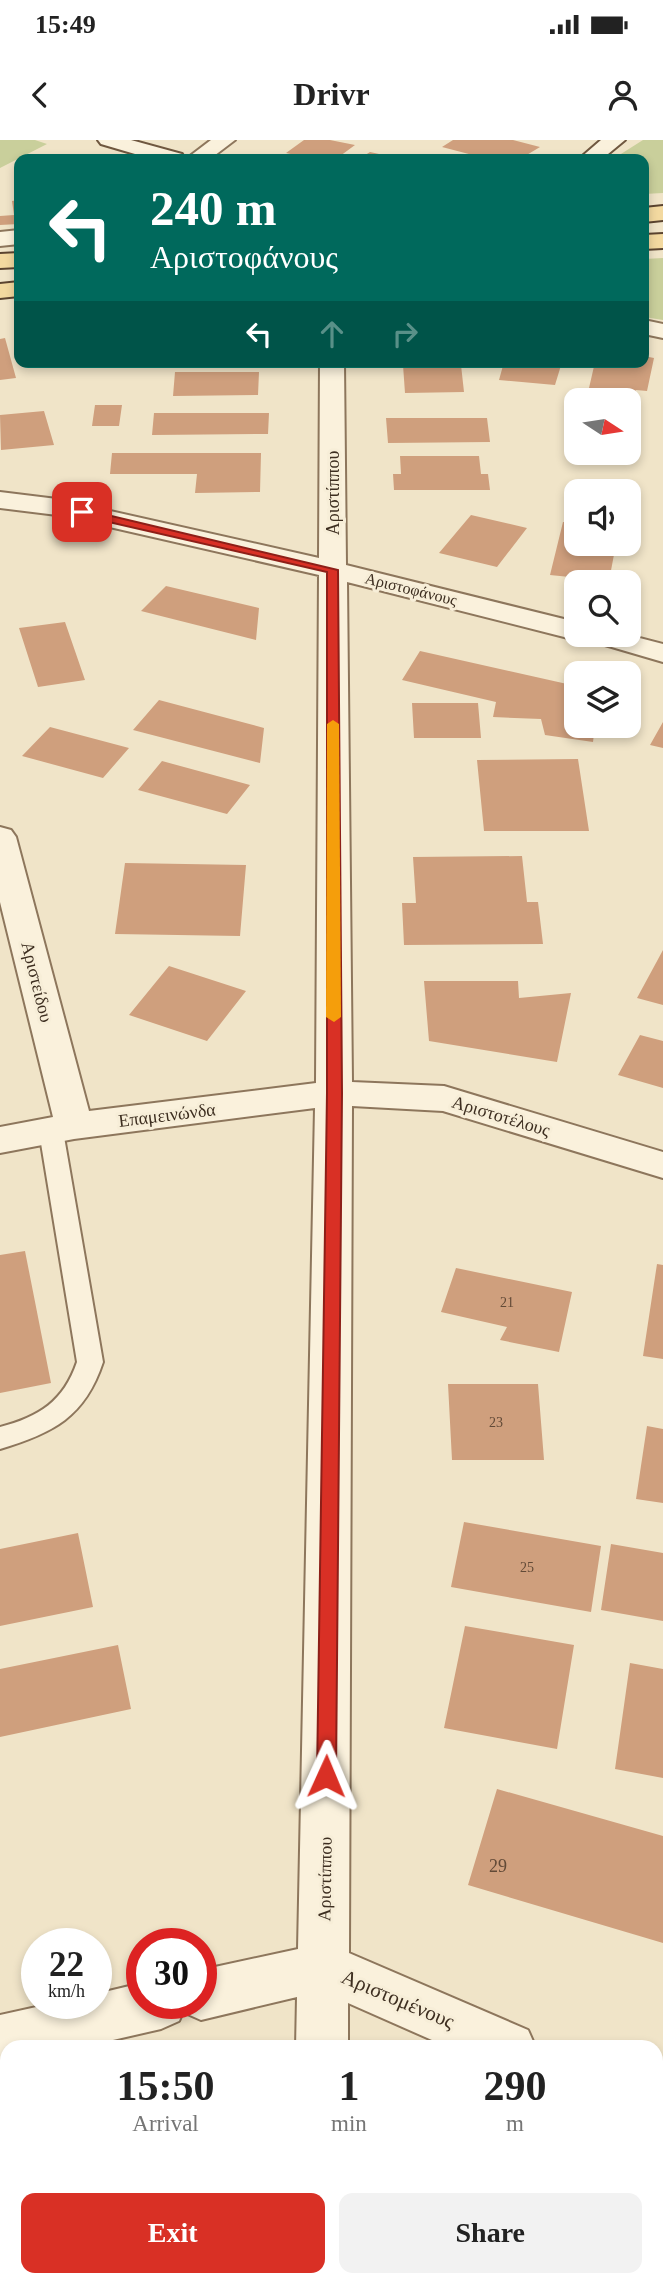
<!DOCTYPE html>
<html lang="en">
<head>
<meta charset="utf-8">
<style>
  body { margin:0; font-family:Georgia,serif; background:#f2f2f2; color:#222; height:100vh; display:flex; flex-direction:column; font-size:26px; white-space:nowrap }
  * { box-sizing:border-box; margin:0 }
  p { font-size:23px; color:#767676 }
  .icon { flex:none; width:38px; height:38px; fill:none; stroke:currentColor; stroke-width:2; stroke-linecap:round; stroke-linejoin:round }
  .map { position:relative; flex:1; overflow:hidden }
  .side { position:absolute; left:0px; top:1900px; width:663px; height:247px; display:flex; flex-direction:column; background:#fff; border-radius:21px 21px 0 0; box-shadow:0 4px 10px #0003 }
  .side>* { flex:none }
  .hud { position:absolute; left:14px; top:14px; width:635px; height:214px; border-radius:14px; box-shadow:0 4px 10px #0003; background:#00695c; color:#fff; overflow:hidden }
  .needle { width:46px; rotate:102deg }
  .tools { position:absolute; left:564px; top:248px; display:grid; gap:14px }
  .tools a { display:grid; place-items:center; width:77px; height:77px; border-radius:14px; background:#fff; box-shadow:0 4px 10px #0003; font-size:35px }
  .speed { position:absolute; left:21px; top:1788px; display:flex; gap:14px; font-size:35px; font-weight:700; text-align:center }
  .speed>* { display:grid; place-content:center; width:91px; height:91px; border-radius:50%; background:#fff; box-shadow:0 4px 10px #0003; line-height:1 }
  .speed small { font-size:18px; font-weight:400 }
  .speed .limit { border:10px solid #d22; background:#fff; color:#111 }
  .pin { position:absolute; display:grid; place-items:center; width:60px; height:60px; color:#fff; margin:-30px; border-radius:14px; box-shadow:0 4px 10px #0006 }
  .me { position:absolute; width:77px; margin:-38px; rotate:1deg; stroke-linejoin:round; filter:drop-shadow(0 0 5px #0008) }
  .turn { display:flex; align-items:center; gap:24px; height:147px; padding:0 21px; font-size:32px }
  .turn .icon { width:91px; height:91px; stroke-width:2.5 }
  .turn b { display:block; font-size:49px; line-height:60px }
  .lanes { display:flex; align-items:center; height:66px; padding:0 21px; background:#0003; justify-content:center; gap:35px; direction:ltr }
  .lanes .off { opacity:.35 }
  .eta { display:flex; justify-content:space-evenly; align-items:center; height:119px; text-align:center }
  .eta b { font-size:42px; font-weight:800; line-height:49px }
  .primary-button { display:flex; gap:14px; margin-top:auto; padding:14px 21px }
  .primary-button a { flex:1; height:80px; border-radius:14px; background:#d93025; color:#fff; font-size:28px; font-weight:800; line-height:80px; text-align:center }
  .primary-button a+a { background:#f2f2f2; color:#222 }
  .status { display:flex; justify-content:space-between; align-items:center; height:49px; padding:0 35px; background:#fff; direction:ltr }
  .status svg { height:19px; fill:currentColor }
  header { display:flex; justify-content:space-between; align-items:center; height:91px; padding:0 21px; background:#fff; font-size:32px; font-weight:800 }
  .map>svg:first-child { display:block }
  .green { fill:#c9cf9b }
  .building { fill:#cf9f7d }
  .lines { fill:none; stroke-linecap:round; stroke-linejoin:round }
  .lane-casing { stroke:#8d765c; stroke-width:4 }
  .street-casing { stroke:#8d765c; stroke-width:4 }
  .secondary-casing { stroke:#6f573f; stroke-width:4 }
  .primary-casing { stroke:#5b4430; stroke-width:4 }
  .lane { fill:#faf1dc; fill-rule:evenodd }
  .street { fill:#faf1dc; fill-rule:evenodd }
  .secondary { fill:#faf1dc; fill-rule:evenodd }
  .primary { fill:#f3d9a0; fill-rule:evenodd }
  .route { fill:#d93025; stroke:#8d1f18; stroke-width:2 }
  .slow { fill:#f59e0b }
  .labels { text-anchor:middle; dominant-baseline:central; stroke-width:6; stroke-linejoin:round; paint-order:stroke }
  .number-label { font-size:14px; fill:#624a37 }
  .far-street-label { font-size:16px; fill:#3d2e20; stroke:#f7eed8 }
  .street-label { font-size:18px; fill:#3d2e20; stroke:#f7eed8 }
  .near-number-label { font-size:18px; fill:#624a37 }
  .near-street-label { font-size:21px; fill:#3d2e20; stroke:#f7eed8 }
</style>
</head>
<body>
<div class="status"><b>15:49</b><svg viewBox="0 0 49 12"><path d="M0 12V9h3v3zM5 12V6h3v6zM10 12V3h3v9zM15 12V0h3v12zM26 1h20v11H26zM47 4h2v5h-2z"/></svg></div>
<header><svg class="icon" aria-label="back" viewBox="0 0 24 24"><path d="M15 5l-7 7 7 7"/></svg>Drivr<svg class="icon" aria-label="person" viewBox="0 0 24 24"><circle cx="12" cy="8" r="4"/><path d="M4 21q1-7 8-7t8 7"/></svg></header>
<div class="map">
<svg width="663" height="2147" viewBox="0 0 663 2147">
  <rect width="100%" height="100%" fill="#f0e4c8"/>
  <path class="green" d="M0,0h35l12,4 -47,24z
    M643,0h20v53l-19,1v-35h-31z
    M663,118v62l-19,-3v-58z"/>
  <path class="building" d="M304,0h26l25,5 -19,14h-22l-28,-6z
    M453,0h60l27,7 -20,12h-32l-46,-12z
    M370,12l27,6v1h-38z
    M19,60v24l-19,1v-9l14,-1 -2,-14z
    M5,198l11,40 -16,2v-41z
    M644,216l10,2 -7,33 -11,-1 -6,32 -2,-21h-42l9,-39h49z
    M504,222h58l-7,23 -56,-5z
    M403,225h58l3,27 -59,1z
    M175,232h84l-1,23 -85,1z
    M95,265h27l-3,21h-27z
    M44,271l10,34 -53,5 -1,-35z
    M154,273h115l-1,21 -116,1z
    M386,278h101l3,24 -102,1z
    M112,313h149l-1,39 -65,1 2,-19h-87z
    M400,316h79l2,18h7l2,16h-96l-1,-16h8z
    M471,375l56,13 -30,39 -58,-14z
    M563,382l13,1v21h40l-7,37 -59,-6z
    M166,446l93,22 -3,32 -115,-29z
    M65,482l20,58 -47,7 -19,-59z
    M420,511l156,35v40h19l-2,16 -48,-7 -4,-16 -48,-2 3,-15 -94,-22z
    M159,560l105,28 -4,35 -127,-33z
    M412,563h66l3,35h-67z
    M663,582v26l-13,-3z
    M50,587l79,21 -26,30 -81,-22z
    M578,619l11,72h-105l-7,-71z
    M162,621l88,24 -23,29 -89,-24z
    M522,716l5,46h11l5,42 -139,1 -2,-42h14l-3,-46z
    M125,723l121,2 -6,71 -125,-2z
    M663,810v55l-26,-7z
    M169,826l77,25 -39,50 -78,-26z
    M424,841h94l1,17 52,-5 -14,69 -128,-21z
    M640,895l23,6v47l-45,-13z
    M25,1111l26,132 -51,10v-138z
    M657,1124l6,1v94l-20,-3z
    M456,1128l116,24 -13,60 -59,-12 7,-13 -66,-15z
    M448,1244h90l6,76h-92z
    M647,1286l16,3v74l-27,-4z
    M464,1382l137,24 -10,66 -140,-25z
    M78,1393l15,74 -93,19v-77z
    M611,1404l52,9v68l-62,-11z
    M465,1486l109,19 -17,104 -113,-21z
    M118,1505l13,64 -131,28v-68z
    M630,1523l33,6v109l-48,-9z
    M497,1649l166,47v107l-195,-58z
    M7,2081v59h35l1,7h-43v-64z
    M116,2140h104l2,7h-105z
    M469,2140h104l6,7h-112z"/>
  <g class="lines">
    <g class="lane-casing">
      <path id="lane" d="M51,983l8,2 4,6 40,231c-18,55 -50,71 -103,87v-22c39,-10 64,-26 77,-65l-38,-231 4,-6z"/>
    </g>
    <g class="street-casing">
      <path id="street" d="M211,0h24l-25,19h-24z
        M19,90v14l-19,2v-14z
        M644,180l19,4v14l-19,-4z
        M320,222h24l2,203 230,57v13h52l35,9v18l-82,-24 -5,2 -229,-58 5,500 92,4 219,66v26l-220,-67 -91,-5 -3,847 179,77 8,18h-86l-102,-45v45h-52l1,-51 -96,23 -18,-8 -4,9 -18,8 -83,19h-71v16l-7,1v-50l50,-11h46v-10l46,-11v21h59v-34l97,-21 17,-841 -241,31 -74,14v-26l53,-10 -53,-215v-75l11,3 5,7 73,274 227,-28 3,-508 -262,-60 -57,-7v-16l57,7 262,59z
        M656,1945l7,2v54l-7,-3z
        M318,2140h56l1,7h-56z"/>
    </g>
    <g class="secondary-casing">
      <path id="secondary" d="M98,0h33l51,14 3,5h-33l-51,-15z
        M601,0h24l-23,19h-23z"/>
    </g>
    <g class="primary-casing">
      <path id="primary" d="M663,66v14l-19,2v-14z
        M663,94v14l-19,1v-14z
        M19,113v14l-19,1v-14z
        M19,142v14l-19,2v-14z"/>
    </g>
    <use href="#lane" class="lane"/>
    <use href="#street" class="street"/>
    <use href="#secondary" class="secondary"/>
    <use href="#primary" class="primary"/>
  </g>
  <path class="route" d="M82,369l256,61 4,523 -6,683 -3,6 -7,3 -7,-3 -2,-6 10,-683v-521l-249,-57v-5z"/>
  <path class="slow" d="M333,580l6,4 2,293 -7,5 -8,-5 1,-293z"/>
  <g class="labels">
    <g class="number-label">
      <text x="507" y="1162">21</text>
      <text x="496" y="1282">23</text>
      <text x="527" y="1427">25</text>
    </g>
    <g class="far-street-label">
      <text transform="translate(411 449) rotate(14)">Αριστοφάνους</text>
    </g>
    <g class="street-label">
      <text transform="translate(333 353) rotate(-90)">Αριστίππου</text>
      <text transform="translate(37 842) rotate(76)">Αριστείδου</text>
      <text transform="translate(167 975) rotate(-7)">Επαμεινώνδα</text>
      <text transform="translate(501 976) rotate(17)">Αριστοτέλους</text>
      <text transform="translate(325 1739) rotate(-89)">Αριστίππου</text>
    </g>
    <g class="near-number-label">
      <text x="498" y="1726">29</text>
    </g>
    <g class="near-street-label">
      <text transform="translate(398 1859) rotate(23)">Αριστομένους</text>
    </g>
  </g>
</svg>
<div class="tools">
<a><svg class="needle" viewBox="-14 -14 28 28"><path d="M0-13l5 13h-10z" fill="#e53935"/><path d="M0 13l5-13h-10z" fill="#767676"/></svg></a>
<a><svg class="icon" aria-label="sound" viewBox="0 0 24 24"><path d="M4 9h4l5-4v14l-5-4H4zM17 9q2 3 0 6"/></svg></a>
<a><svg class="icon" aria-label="search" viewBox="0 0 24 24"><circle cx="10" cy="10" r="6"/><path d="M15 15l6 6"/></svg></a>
<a><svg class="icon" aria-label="layers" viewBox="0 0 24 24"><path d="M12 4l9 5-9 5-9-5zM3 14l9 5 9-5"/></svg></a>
</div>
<div class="speed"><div>22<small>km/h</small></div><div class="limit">30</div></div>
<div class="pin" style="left:82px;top:372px;background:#d93025"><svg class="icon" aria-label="arrive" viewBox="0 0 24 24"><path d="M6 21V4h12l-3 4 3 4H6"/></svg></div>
<svg class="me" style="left:326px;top:1636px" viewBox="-20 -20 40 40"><path d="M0-17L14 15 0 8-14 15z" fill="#d93025" stroke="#fff" stroke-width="4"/></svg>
<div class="hud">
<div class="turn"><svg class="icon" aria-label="left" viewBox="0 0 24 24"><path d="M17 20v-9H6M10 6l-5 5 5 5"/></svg><div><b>240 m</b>Αριστοφάνους</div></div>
<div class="lanes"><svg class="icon" aria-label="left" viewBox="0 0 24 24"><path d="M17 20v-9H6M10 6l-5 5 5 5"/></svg><svg class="icon off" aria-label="ahead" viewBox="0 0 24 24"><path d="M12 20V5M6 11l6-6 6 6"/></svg><svg class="icon off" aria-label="right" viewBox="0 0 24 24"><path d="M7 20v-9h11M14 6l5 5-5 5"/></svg></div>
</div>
<section class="side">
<div class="eta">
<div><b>15:50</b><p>Arrival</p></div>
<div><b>1</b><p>min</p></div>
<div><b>290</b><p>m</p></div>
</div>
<div class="primary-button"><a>Exit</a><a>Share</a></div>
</section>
</div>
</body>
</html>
